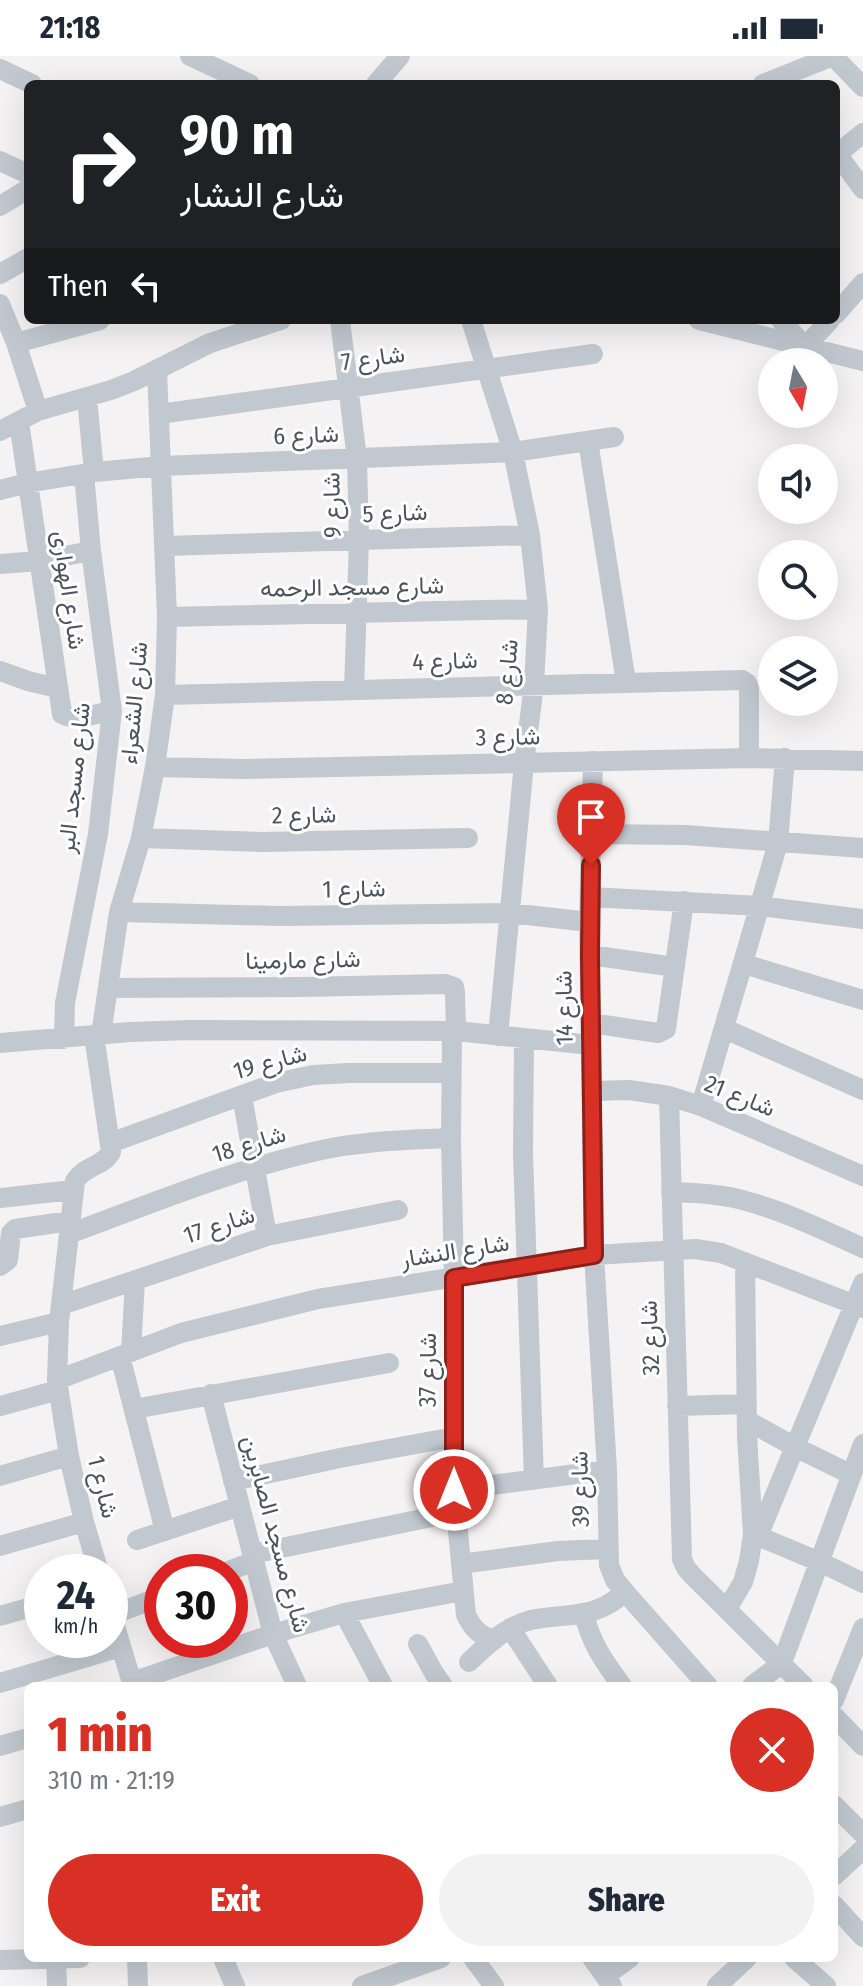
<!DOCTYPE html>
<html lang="en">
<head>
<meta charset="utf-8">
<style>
  body { margin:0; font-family:"Fira Sans Condensed",Vazirmatn,sans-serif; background:#f2f2f3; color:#1f2937; height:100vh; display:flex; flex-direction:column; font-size:30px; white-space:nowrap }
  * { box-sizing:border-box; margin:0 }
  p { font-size:26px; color:#747a83 }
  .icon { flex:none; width:44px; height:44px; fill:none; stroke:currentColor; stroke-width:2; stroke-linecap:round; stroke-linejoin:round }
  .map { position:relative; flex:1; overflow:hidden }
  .drawer { position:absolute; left:24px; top:1626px; width:814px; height:280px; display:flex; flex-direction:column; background:#fff; border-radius:12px; box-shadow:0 8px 32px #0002 }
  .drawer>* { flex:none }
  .hud { position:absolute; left:24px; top:24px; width:816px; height:244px; border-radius:12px; box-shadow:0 8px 32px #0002; background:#202124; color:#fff; overflow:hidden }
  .needle { width:52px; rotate:170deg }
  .buttons { position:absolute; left:758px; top:292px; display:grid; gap:16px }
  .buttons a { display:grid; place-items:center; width:80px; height:80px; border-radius:50%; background:#fff; box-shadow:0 8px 32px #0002; font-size:40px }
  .speed { position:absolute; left:24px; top:1498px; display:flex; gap:16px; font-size:40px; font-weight:700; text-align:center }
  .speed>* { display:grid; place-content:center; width:104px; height:104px; border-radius:50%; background:#fff; box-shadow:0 8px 32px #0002; line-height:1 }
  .speed small { font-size:20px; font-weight:400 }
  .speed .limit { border:12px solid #d22; background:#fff; color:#111 }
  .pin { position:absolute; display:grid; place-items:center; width:68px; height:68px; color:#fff; margin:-82px -34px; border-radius:50% 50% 50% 0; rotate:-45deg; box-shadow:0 0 8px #0007 }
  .pin .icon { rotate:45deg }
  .me { position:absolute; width:88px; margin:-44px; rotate:0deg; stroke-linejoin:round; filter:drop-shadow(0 0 6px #0008) }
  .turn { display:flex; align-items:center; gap:28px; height:168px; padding:0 24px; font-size:36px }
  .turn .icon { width:104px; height:104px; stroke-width:2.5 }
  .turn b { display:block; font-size:56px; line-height:68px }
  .then { display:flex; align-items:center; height:76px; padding:0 24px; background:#0003; gap:16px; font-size:30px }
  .round { display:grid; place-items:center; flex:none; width:84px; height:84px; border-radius:42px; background:#f2f2f3 }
  .head { display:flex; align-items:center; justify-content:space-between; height:136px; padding:0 24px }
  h1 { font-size:48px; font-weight:800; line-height:60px; color:#d93025 }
  .button { display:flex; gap:16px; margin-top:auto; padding:16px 24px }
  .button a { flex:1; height:92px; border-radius:48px; background:#d93025; color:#fff; font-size:32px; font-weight:800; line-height:92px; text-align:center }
  .button a+a { background:#f2f2f3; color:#1f2937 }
  .status { display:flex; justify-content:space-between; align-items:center; height:56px; padding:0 40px; background:#fff; direction:ltr }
  .status svg { height:22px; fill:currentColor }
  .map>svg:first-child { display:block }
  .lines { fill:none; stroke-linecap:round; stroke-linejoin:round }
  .minor { stroke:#c1c8cf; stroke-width:20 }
  .route-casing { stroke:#8d1f18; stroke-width:20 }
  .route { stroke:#d93025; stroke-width:14 }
  .labels { text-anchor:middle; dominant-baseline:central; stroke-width:6; stroke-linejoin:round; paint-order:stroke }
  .street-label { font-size:24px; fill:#4b545e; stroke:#fff }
</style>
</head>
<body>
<div class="status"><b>21:18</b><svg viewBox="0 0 49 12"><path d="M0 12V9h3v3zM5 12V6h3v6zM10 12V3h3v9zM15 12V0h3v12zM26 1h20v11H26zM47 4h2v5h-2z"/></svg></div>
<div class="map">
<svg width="863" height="1930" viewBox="0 0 863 1930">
  <rect width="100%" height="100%" fill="#f4f2f2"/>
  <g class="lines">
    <path class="minor" d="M190,0l60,28
      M0,13l32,15
      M376,28l24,-28
      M763,28l70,-28 30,31
      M837,98l26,35
      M836,99l27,-22
      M0,105l28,13
      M0,150l28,-17
      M0,218l28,-16
      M0,248l16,39 22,68
      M836,258l27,-31
      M340,264l17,139 2,81 -5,150
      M471,264l42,132 17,83 8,74 -4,76 -10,78 -26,273
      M699,264l164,41
      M781,264l24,27 25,-27
      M16,287l84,-23
      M87,342l7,74
      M159,358l434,-60
      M19,366l43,292c13,8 35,-1 50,-3
      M0,375l38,-20 73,-21 23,-9 76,-38 71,-23
      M588,385l38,241
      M0,434l27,-7 67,-11 68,-6 351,-14 101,-15
      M165,490l365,-11
      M0,508l39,-3 52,-10
      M167,561l371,-8
      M0,615l28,10 29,7
      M165,639l577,-15 5,3 2,6v69
      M593,705l-4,161 5,333 13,215 2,95 6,15 10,12 83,94
      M155,711l89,2 505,-11 114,3
      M592,778l93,1 178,13
      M141,782l122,4 205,-4
      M590,841l170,9 103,13
      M119,856l161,4 230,-3 79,9
      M590,899l85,12
      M744,908l119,36
      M108,932l193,-1 144,-3 9,3 1,6 1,38
      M591,967l67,10 8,-4 18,-128
      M725,973l138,61
      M452,975l-1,107 3,140v212l12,125c7,14 13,20 28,25
      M94,979l17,117c-8,15 -26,13 -36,29l-16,141 -2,58 12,76 15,66 15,50
      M101,979l18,-123 22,-74 14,-71 10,-72 2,-78 -10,-247
      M524,982l-1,115 11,327
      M64,983l1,-36 33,-169 14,-123 -21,-160 -7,-77
      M0,987l130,-11 60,-2 266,1 135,14
      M592,1035l37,-1 40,6 32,10 162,70
      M242,1040l25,140
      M669,1040l13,463 4,9 7,8 111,110
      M701,1050l77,-263 7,-85
      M110,1087l166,-60 37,-8 36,-2h102
      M671,1136c26,1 51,2 75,9 41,11 79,30 117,47
      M0,1142l73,-8
      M69,1178c81,-30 163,-64 248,-83 44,-10 89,-11 134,-13
      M0,1210l8,-6 3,-27 4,-4 55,-8
      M61,1249l206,-69 131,-26
      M0,1280l59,-14
      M131,1296l4,-72
      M120,1300l45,175
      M57,1324l124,-47 137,-34 276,-44 101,-6 26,4 142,55
      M211,1338l62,240 24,52
      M0,1350l58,-16
      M677,1350l70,-2
      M134,1353l255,-46
      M748,1365l47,26 55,27
      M0,1420l69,-20
      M233,1425l107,-23 114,-21
      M454,1434l153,-20
      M753,1478l67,28 43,21
      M758,1480l105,-253
      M137,1484l103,-34
      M0,1490l84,-24
      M252,1498l204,-42
      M461,1508l97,-13 49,-2
      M226,1516l28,-11
      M727,1553l16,-27 6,-21 4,-27 -6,-98 -2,-174
      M110,1554l23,76
      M344,1557l39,73
      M584,1557c6,29 21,50 38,73
      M112,1559l50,-19
      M0,1560l42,-12
      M510,1572l38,58
      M418,1588l16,29 9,13
      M469,1606c18,-17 37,-36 62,-42 38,-8 62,1 94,-28
      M132,1626l141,-48 71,-21 119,-22
      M0,1627l121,-36
      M752,1630l30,-23 81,-219
      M834,1644l29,-72
      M834,1660l29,30
      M0,1690l28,-8
      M834,1749l29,29
      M0,1761l28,-8
      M834,1820l29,-27
      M834,1849l29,32
      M56,1902l1,28
      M137,1902l1,28
      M223,1902l12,28
      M473,1902l21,28
      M592,1902l20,28
      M794,1902l32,28
      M0,1904l80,-2
      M605,1920l25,-18
      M362,1930l79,-28
      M717,1930l30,-28"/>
  </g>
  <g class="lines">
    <g class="route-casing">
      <path id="route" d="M454,1434v-212l140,-23 -4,-300 1,-90"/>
    </g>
    <use href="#route" class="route"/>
  </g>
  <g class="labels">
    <g class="street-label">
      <text transform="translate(373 302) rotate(-8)">شارع 7</text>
      <text transform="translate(306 379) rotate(-2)">شارع 6</text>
      <text transform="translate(332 449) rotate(-91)">شارع 9</text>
      <text transform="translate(395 457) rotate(-2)">شارع 5</text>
      <text transform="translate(352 531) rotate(-1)">شارع مسجد الرحمه</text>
      <text transform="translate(69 534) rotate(82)">شارع الهوارى</text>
      <text transform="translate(445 605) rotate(-2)">شارع 4</text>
      <text transform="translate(507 616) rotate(-85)">شارع 8</text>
      <text transform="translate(134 647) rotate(-85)">شارع الشعراء</text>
      <text transform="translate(508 681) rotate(-1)">شارع 3</text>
      <text transform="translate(74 722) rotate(-84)">شارع مسجد البر</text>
      <text transform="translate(304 759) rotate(-1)">شارع 2</text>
      <text transform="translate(354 833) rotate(-1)">شارع 1</text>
      <text transform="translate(303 904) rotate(-1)">شارع مارمينا</text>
      <text transform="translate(564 952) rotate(-91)">شارع 14</text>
      <text transform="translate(270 1006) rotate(-15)">شارع 19</text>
      <text transform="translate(740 1040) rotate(22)">شارع 21</text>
      <text transform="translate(249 1088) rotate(-17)">شارع 18</text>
      <text transform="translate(219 1169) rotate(-18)">شارع 17</text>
      <text transform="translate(455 1195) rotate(-9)">شارع النشار</text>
      <text transform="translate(650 1282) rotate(-92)">شارع 32</text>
      <text transform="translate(428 1314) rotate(-90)">شارع 37</text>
      <text transform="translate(103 1431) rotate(76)">شارع 1</text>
      <text transform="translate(580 1433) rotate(-91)">شارع 39</text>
      <text transform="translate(276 1478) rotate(75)">شارع مسجد الصابرين</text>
    </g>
  </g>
</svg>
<div class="buttons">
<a><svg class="needle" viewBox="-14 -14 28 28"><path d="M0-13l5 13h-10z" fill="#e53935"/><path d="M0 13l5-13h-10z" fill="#747a83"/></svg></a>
<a><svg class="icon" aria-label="sound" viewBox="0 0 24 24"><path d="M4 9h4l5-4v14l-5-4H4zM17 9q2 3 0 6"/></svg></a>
<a><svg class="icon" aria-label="search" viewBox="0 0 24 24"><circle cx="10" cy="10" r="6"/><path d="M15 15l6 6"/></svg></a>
<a><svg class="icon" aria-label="layers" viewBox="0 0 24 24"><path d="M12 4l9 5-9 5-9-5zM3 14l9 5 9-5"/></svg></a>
</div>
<div class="speed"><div>24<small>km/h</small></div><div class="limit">30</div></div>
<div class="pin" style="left:591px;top:809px;background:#d93025"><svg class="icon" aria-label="arrive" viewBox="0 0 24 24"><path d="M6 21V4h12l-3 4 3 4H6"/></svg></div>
<svg class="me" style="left:454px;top:1434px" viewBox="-20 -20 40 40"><circle r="17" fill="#d93025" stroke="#fff" stroke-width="3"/><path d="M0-11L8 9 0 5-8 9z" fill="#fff"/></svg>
<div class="hud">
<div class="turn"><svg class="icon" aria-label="right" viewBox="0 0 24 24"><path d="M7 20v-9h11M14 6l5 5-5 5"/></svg><div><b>90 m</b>شارع النشار</div></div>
<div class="then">Then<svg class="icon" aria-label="left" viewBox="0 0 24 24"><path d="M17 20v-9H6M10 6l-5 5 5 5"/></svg></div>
</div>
<section class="drawer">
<div class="head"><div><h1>1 min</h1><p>310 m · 21:19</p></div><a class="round" style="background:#d93025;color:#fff"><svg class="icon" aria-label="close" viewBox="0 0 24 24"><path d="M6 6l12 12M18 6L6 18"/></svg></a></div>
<div class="button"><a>Exit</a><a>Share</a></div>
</section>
</div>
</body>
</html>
